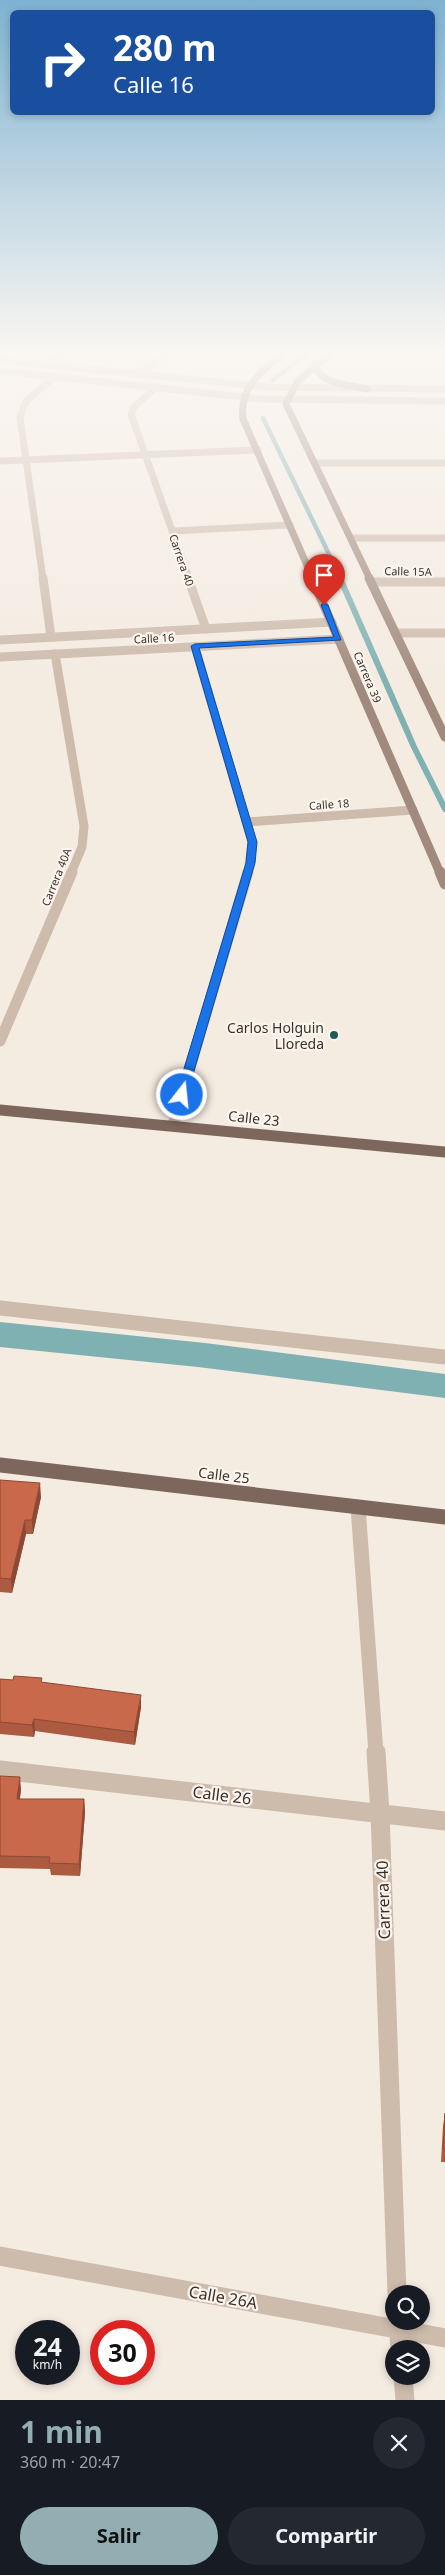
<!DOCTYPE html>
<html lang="es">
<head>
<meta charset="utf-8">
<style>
  body { margin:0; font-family:"Noto Sans",sans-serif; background:#242831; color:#f1f3f6; height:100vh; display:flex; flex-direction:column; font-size:19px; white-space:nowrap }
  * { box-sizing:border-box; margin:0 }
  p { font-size:16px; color:#9ea1a6 }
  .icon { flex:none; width:28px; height:28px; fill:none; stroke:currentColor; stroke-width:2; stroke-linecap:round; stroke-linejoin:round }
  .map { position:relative; height:2400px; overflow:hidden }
  .drawer { display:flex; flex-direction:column; background:#171b24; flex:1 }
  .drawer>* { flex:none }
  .top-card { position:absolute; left:10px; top:10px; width:425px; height:105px; border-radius:8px; box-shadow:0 2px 8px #0003; background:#1a4fa0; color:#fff; overflow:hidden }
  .tools { position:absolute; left:385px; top:2285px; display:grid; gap:10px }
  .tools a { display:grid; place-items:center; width:45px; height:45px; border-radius:50%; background:#171b24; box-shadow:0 2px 8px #0003; font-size:25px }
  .speed { position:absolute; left:15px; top:2320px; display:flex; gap:10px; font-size:25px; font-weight:700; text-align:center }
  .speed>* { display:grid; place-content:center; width:65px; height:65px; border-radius:50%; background:#171b24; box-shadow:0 2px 8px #0003; line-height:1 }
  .speed small { font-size:12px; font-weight:400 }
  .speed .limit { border:8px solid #d22; background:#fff; color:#111 }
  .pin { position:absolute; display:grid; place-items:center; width:42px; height:42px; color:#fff; margin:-51px -21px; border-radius:50% 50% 50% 0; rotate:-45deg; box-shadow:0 0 5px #0007 }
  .pin .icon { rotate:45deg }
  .me { position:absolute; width:55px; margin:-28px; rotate:16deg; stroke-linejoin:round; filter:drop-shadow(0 0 4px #0008) }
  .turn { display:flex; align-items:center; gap:18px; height:105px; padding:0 20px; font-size:22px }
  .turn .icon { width:65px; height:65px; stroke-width:2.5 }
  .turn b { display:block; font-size:35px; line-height:42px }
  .round { display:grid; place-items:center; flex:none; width:52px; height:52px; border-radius:26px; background:#242831 }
  .head { display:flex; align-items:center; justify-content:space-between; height:85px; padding:0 20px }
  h1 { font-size:30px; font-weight:700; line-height:38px; color:#92aeb2 }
  .action { display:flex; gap:10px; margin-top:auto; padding:10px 20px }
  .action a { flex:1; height:58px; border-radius:30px; background:#92aeb2; color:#111; font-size:20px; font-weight:700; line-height:58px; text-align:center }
  .action a+a { background:#242831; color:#f1f3f6 }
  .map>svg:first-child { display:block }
  .water { fill:#7fb0b2 }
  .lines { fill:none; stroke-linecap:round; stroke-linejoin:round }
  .stream-far1 { stroke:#7fb0b2; stroke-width:4.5 }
  .stream { stroke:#7fb0b2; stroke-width:6 }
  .minor-far4 { stroke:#cdbbac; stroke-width:7 }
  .minor-far3 { stroke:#cdbbac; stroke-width:9 }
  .minor-far2 { stroke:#cdbbac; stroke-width:11 }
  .minor-far1 { stroke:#cdbbac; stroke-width:15 }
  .minor { stroke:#cdbbac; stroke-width:19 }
  .tertiary-far1 { stroke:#cdbbac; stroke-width:7 }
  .tertiary { stroke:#cdbbac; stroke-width:9 }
  .secondary-far2 { stroke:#a18a7d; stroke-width:7 }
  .secondary-far1 { stroke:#a18a7d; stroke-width:9 }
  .secondary { stroke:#a18a7d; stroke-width:11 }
  .primary-far1 { stroke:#7d675c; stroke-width:11 }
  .primary { stroke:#7d675c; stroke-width:15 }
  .wall { fill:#ac5a40 }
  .shaded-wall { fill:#8c4a34 }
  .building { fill:#c8694b; stroke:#8c4a34 }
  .route { fill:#1a73e8; stroke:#114b97 }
  .poi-dot { fill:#1f5a5e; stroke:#fbf5ee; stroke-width:2 }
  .labels { text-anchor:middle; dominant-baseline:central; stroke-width:4.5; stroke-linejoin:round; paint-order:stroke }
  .far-street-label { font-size:11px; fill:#3b302b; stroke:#fbf5ee }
  .poi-label { font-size:14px; fill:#3b302b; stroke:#fbf5ee; text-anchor:end }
  .street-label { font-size:14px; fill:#3b302b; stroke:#fbf5ee }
  .near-street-label { font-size:16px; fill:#3b302b; stroke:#fbf5ee }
</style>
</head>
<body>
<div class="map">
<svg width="445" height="2400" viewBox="0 0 445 2400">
  <rect width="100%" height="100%" fill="#f4ebe1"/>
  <path class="water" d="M0,1322l205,21 240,31v24l-247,-31 -198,-20z"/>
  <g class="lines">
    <path class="stream-far1" d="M273,380l35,-27
      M263,418l78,161"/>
    <path class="stream" d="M340,578l74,169 31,62"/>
    <path class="minor-far4" d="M45,365l18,-12
      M138,374l31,-21
      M156,387l-22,20 -3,7 58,165
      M0,461l258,-11
      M315,463h130
      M172,531l118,-6
      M351,538h94
      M43,579l-23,-162 6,-16 30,-25"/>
    <path class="minor-far3" d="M43,578l8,59
      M188,578l18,51
      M371,582h74
      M395,633h50
      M195,647l57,195 -4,31
      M55,654l29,172 -2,21 -11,26
      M247,822l166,-12"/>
    <path class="minor-far2" d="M0,1041l72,-169
      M173,1125l75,-253"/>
    <path class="minor-far1" d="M0,1308l445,49
      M358,1507l18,246"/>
    <path class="minor" d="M376,1752l4,61 17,481
      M0,1770l445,51
      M0,2256l445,82
      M398,2321l2,28
      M403,2376l2,24"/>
    <path class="tertiary-far1" d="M0,360l268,27 177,2
      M0,371l262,28 183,2"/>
    <path class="tertiary" d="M0,640l332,-18
      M0,657l339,-18"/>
    <path class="secondary-far2" d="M285,353c-24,18 -46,34 -42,66l70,160
      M331,353l-33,28 -12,23 84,175
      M315,365c4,19 36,20 52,24"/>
    <path class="secondary-far1" d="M312,578l128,295
      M369,578l76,159"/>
    <path class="secondary" d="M440,872l5,12"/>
    <path class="primary-far1" d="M0,1110l445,42"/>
    <path class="primary" d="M0,1465l445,52"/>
  </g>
  <path class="wall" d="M0,1480l41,17 -8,37h-7l-14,59 -12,-1z
    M0,1679l43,4 98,24 -6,38 -100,-14 -1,6 -34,-3z
    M0,1776l21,13 -1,10h64l1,13 -5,64 -29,-1 -1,-6 -50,-1z
    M445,2113v49h-4l2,-36z"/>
  <path class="shaded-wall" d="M40,1483l1,14 -8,37 -1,-14z
    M25,1520l1,14 -14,59 -1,-14z
    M141,1695v12l-6,38 -1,-13z
    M34,1719l1,12 -1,6 -2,-12z
    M20,1777l1,12 -3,22 -1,-12z
    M84,1799l1,13 -5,64 -1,-12z"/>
  <path class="building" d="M0,1480l40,3 -8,37h-7l-14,59 -11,-1z
    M14,1676l28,2 -1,4 100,13 -7,37 -100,-13 -2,6 -32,-3v-43l13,1z
    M0,1776l20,1 -3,22h67l-5,65 -30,-1 1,-6 -50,-1z
    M445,2113v36h-2z"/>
  <linearGradient id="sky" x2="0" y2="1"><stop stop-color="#7eb2d2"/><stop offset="0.51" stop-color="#faf6f2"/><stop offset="1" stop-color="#faf6f2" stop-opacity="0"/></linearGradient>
  <rect width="445" height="689" fill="url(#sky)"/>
  <path class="route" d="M324,603l4,2 13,35 -142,8 58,194 -2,21 -68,232 -5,3 -4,-1 -2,-2 70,-232 2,-21 -57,-196 4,-2 139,-7 -13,-32z"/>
  <circle class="poi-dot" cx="334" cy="1035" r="5"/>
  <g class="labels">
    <g class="far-street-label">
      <text transform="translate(182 560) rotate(71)">Carrera 40</text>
      <text transform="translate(408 571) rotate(1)">Calle 15A</text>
      <text transform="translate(154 638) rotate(-3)">Calle 16</text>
      <text transform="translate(368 677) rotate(67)">Carrera 39</text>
      <text transform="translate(329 804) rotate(-4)">Calle 18</text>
      <text transform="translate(56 877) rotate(-68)">Carrera 40A</text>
    </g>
    <g class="poi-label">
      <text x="324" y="1027">Carlos Holguin<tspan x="324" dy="16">Lloreda</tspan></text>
    </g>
    <g class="street-label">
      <text transform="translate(254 1118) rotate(6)">Calle 23</text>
      <text transform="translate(224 1475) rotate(7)">Calle 25</text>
    </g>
    <g class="near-street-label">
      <text transform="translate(222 1795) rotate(7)">Calle 26</text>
      <text transform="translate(383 1900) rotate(-92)">Carrera 40</text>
      <text transform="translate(223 2297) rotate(10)">Calle 26A</text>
    </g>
  </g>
</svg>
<div class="tools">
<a><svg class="icon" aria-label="search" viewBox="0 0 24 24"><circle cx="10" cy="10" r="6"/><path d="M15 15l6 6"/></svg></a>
<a><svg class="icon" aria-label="layers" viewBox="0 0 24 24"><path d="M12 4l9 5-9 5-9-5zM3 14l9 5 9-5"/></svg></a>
</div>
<div class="speed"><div>24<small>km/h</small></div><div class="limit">30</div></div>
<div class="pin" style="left:324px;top:605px;background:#d93025"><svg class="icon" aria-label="arrive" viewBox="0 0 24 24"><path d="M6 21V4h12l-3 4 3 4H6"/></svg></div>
<svg class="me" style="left:182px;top:1095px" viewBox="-20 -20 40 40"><circle r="17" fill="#1a73e8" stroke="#fff" stroke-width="3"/><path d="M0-11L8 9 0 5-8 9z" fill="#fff"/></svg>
<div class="top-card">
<div class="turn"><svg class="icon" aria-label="right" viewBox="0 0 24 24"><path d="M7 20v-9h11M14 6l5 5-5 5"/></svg><div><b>280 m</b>Calle 16</div></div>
</div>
</div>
<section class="drawer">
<div class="head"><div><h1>1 min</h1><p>360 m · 20:47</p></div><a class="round"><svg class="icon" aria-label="close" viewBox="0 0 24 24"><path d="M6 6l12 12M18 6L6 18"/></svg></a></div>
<div class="action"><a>Salir</a><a>Compartir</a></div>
</section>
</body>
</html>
